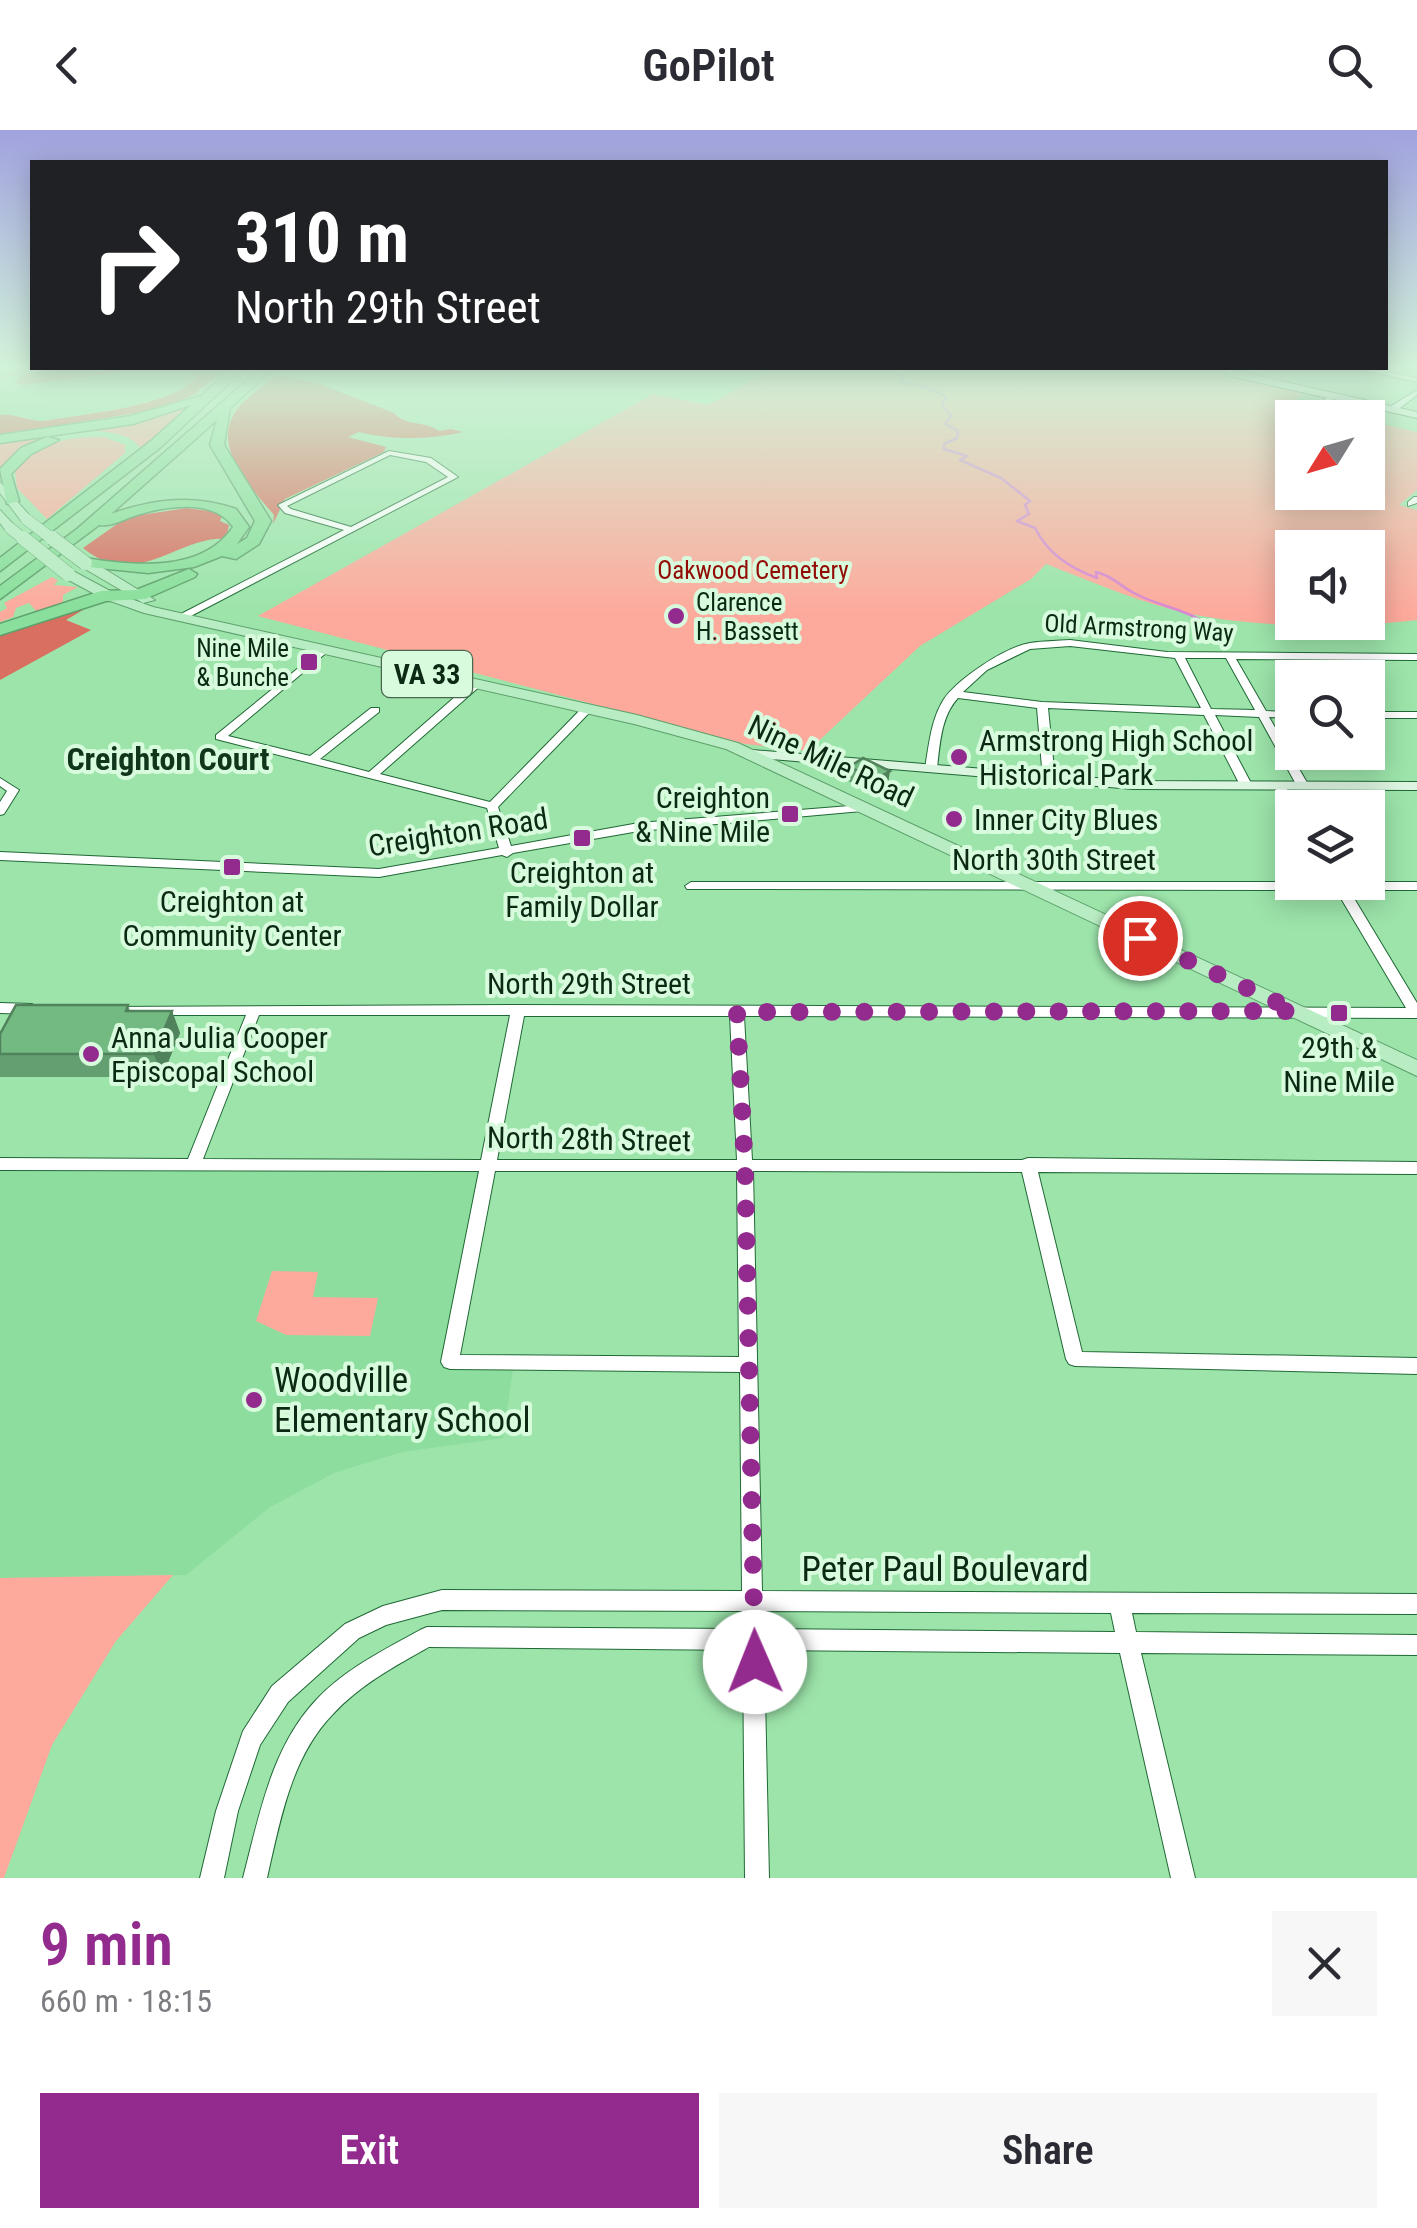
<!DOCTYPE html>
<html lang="en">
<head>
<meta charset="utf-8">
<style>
  body { margin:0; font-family:"Roboto Condensed",sans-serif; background:#f7f7f7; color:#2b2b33; height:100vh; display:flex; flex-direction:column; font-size:38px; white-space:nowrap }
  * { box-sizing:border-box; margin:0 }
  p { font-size:32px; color:#7c7c81 }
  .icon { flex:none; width:55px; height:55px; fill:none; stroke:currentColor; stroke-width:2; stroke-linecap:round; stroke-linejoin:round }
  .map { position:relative; height:1748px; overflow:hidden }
  .sheet { display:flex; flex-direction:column; background:#fff; flex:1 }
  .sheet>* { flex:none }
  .banner { position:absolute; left:30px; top:30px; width:1358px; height:210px; border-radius:0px; box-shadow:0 5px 25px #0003; background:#202124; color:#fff; overflow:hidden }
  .needle { width:65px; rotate:233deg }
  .buttons { position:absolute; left:1275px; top:270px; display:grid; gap:20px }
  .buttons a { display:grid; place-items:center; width:110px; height:110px; border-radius:0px; background:#fff; box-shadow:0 5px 25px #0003; font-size:50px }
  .pin { position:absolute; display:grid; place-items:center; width:85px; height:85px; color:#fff; margin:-42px; border:5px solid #fff; border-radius:50%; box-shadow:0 2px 10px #0007 }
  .me { position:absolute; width:110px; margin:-55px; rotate:359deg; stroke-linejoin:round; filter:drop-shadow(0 0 8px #0008) }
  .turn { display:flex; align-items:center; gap:35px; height:210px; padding:0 40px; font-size:45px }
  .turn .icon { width:130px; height:130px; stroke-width:2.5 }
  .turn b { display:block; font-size:70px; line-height:85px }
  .round { display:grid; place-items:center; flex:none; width:105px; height:105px; border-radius:0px; background:#f7f7f7 }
  .headline { display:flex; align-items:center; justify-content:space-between; height:170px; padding:0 40px }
  h1 { font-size:60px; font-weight:600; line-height:75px; color:#932a8e }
  .action { display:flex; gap:20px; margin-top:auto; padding:20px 40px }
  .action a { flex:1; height:115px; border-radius:0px; background:#932a8e; color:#fff; font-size:40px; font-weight:600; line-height:115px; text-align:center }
  .action a+a { background:#f7f7f7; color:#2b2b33 }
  header { display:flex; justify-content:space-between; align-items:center; height:130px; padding:0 40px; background:#fff; font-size:45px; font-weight:600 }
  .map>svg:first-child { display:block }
  .built { fill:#8ddd9e }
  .green { fill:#fdaa9c; fill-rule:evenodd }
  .forest { fill:#d96f60 }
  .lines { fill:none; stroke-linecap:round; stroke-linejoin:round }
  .stream { stroke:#d888d2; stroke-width:2.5 }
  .street-casing { stroke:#206936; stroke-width:2 }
  .secondary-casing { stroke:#206936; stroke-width:2 }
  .primary-casing { stroke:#5d9f6b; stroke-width:2 }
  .highway-casing { stroke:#5d9f6b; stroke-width:3 }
  .street { fill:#fff; fill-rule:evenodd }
  .secondary { fill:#dcf5e1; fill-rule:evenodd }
  .primary { fill:#b8ecc3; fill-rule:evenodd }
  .highway { fill:#89df9b; fill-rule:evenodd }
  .primary-bridge-far1-casing { stroke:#5d9f6b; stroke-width:12; stroke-linecap:butt }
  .primary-bridge-casing { stroke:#5d9f6b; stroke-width:15; stroke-linecap:butt }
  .primary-bridge-far1 { stroke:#b8ecc3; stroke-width:11 }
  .primary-bridge { stroke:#b8ecc3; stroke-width:14 }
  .wall { fill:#639f70 }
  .shaded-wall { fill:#50825b }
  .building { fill:#73b982; stroke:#50825b; stroke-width:2.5 }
  .route { stroke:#932a8e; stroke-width:18; stroke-dasharray:0 32.4 }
  .poi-dot { fill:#932a8e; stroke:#d8fbdd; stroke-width:4 }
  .labels { text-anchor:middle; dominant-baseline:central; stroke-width:8; stroke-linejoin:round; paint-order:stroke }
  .far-park-label { font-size:25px; fill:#920b04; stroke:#d8fbdd }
  .far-poi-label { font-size:25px; fill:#0b2913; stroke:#d8fbdd; text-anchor:start }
  .far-street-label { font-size:25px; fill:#0b2913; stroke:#d8fbdd }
  .shield { fill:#d8fbdd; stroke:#486850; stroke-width:2.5 }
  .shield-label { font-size:28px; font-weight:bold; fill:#0b2913 }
  .poi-label { font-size:30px; fill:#0b2913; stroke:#d8fbdd; text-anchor:start }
  .street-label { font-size:30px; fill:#0b2913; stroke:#d8fbdd }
  .neighbourhood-label { font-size:32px; font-weight:bold; fill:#0f351a; stroke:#d8fbdd }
  .near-poi-label { font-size:35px; fill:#0b2913; stroke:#d8fbdd; text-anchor:start }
  .near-street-label { font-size:35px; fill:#0b2913; stroke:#d8fbdd }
</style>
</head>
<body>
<header><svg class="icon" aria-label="back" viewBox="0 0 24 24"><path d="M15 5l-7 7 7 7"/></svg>GoPilot<svg class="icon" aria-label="search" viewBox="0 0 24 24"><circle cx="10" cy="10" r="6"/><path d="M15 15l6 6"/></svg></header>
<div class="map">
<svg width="1417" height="1748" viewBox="0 0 1417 1748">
  <rect width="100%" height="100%" fill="#9ce4aa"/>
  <path class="built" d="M152,238h32l13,10 -21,13 -46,15 -95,16 -7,-6 -28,-1v-30z
    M0,1035l488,1 -37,195 63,1 -11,76 -101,14 -68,21 -64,34 -84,68 -186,3z"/>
  <path class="green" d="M775,238h449l-1,7 81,18 -13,11 61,13 -60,1v74h76v-71l49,11v58l-18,15 18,5v110c-72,9 -176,8 -247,-11 -43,-12 -83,-29 -124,-45l-15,15 -111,67 -112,105 -63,-7 -487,-128 395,-222 55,11zM1292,418h76v74h-76z
    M195,273l-54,46c-14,-23 -68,-21 -94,-10 -17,7 -33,21 -47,31v-29l151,-23z
    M104,307l21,8v8l-78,66 -30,-31 -2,-17c24,-28 52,-35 89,-34z
    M52,447l6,3 -4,5 24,2 -15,8v9l-26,8 -8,-9 -13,5 -3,9 -13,5v-10l7,-4 -3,-5z
    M272,1141l46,1 -5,25 65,1 -8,38 -84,-1 -30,-14z
    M173,1445l-57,66 -64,104 -48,133h-4v-300z"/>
  <path class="forest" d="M25,238h127l-130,17 -6,-2 5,-8 -16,-1z
    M184,238h41l-30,26 -35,15 -160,26v-20c17,-2 29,7 44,6 37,-7 129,-14 152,-44z
    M283,246l34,7 77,30c13,14 30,7 45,18l12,-2 12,3c-36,8 -72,8 -104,0l-11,5 38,10 -2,5 -99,47 -12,25 1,-9c-20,-24 -60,-64 -41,-99 7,-15 29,-28 41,-39z
    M187,378l36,5 -3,8 9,4 -3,14c-47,-4 -90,53 -143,9l44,-31z
    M78,475l5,5 -17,10 25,10 -91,50v-44z"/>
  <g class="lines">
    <path class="stream" d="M836,238h46l18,7 2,8 14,1 30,12 -4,10 9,10 -6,8 13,7 -1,7 -13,6v5l23,7 -7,4 41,18 29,23 -5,4 4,9 -12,7 18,7c13,26 35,40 62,50l-1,-6c15,3 23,13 36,20 24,14 53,16 76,33
      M0,247l52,-9"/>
    <g class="street-casing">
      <path id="street" d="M1354,238h12l51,10v4z
        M1417,260v5l-21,16h-6v-4z
        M1333,264l2,3 -11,10 9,3v4l-17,-5v-4z
        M389,321l42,7 27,19 -273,142h-6v-4l165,-85 -59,-17 -7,-8zM390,325l36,7 22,15 -97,50 -60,-18 -4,-3z
        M1414,367h3v6l-9,3v-4z
        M1070,510l97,12 250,2v6l-181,-1 30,52 26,1v6l-23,-1 40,69 -6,3 -6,-3 -38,-69 -44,-2 37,70 -6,3 -6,-3 -36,-70 -156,-7 7,71 -6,3 -6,-3 -6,-71 -79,-10c-17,18 -18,46 -21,70l-2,2h-8l-2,-2c4,-23 6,-49 19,-69 14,-20 61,-52 86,-56 13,-2 27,-2 40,-3zM1070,516l105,12 26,50 -159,-6 -79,-10 24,-22 43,-21zM1185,528h41l29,52 -44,-1z
        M323,518l3,1v4l-98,83 82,20 61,-48h8v4l-59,47 49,13 103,-90h8v4l-100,88 110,28 93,-95h8v4l-93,96 13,39 128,-23 223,-18 6,3 -6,3 -223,20 -126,22 -6,4 -5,-2 -123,22 -379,-17v-8l379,17 120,-21 -12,-40 -271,-69v-4z
        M1368,582h49v6h-49z
        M0,648l19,12 -15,24 -4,1v-13l7,-11 -7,-5z
        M1280,653l4,1 14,24h-6v3l-3,-1 -15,-24z
        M691,752h726v8h-68l68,113v15l-673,-2 8,144h270l6,-2 389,4v12l-379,-2 44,180 335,6v16l-342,-8 -6,-2 -3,-5 -44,-187 -269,-1 9,420 655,3v20l-285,-1 4,19 281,3v20l-276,-2 54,225h-24l-51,-225 -356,-3 5,228h-24l-2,-228 -314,-3c-34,19 -69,38 -96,67 -42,43 -53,107 -66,164h-24c16,-61 28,-131 74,-179 28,-30 67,-49 103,-69l7,-3 315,2v-18l-300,-1 -56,15 -27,13 -71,64 -28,43 -22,66 -14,67h-24l16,-67 27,-80 29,-45 73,-62 38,-18 59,-16 300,1 -2,-219 -290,-3 -6,-2 -3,-5 38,-191 -479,-1v-12l188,1 58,-144h-133l-5,-2 -2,-3 2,-3 410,-2 888,3 -70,-118 -649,-1 -2,-3zM259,885h251l-29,145 -278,-1zM524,886h206l7,144h-240zM495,1041h242l2,186 -279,-2zM763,1481l348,2 4,19 -352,-3z
        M0,873l32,1 7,5 -7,5 -32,-1z"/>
    </g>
    <g class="secondary-casing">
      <path id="secondary" d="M1224,238l193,44v6l-187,-42z
        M752,620l381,31 284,1v8l-284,-1 -386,-32v-6z"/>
    </g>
    <g class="primary-casing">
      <path id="primary" d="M0,352l30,34v6h-8l-22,-29z
        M0,380l14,15v6h-8l-6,-8z
        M80,430h10l65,40 -12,3 -63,-37z
        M63,441h10l39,21 41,15 484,108 101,28 679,317v16l-691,-327 -92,-25 -490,-111 -42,-15 -39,-21z"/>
    </g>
    <g class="highway-casing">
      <path id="highway" d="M232,238h13l-84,79 -161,124v-13l151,-117 40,-36 -58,19 -133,19v-8l131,-19 70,-20z
        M261,238h13l-44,40 -6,37 47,76 -12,23 -23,15 -14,-3 -28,11 -46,6 -69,-7v-6l6,-2c49,8 117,15 148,-31 -19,-29 -67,-21 -96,-12 -13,4 -25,12 -38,10l-99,74v-13l77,-57zM217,290l-7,25 45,76 -8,17 -10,6 12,-17 -13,-18c-43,-15 -83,-10 -125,5z
        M47,307l12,3 -28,14 -20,20 8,27 -12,3 -7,-35 21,-21z
        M189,439l8,5 -2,3 -50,22 -39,2 -106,34v-11l101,-33 35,-1z"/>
    </g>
    <use href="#street" class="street"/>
    <use href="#secondary" class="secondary"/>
    <use href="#primary" class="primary"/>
    <use href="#highway" class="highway"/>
    <g class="primary-bridge-far1-casing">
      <path id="primary-bridge-far1" d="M26,389l29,22
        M10,398l16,13"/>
    </g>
    <g class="primary-bridge-casing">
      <path id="primary-bridge" d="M23,408l45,36
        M52,408l33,25"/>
    </g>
    <use href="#primary-bridge-far1" class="primary-bridge-far1"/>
    <use href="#primary-bridge" class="primary-bridge"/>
  </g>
  <path class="wall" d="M849,637l39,17 -14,9 -26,-12z
    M128,875l2,6h42l8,22 -18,44h-162v-43z"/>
  <path class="shaded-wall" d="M890,641l-2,13 -14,9 2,-14z
    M172,881l8,22 -18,44 -8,-23z"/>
  <path class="building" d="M863,628l27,13 -14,8 -27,-12z
    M16,875h112l-2,6h46l-18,43h-154v-20z"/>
  <linearGradient id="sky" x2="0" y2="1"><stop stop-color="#a1a2df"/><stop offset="0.49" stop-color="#d2f3d9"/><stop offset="1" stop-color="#d2f3d9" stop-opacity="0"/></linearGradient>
  <rect width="1417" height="482" fill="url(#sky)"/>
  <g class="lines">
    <path class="route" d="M755,1532l-10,-494 -8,-156 559,-1 -156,-73"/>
  </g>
  <g class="poi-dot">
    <circle cx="676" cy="486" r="10"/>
    <rect x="299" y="522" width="20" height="20" rx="5"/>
    <circle cx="959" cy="627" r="10"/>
    <rect x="780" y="674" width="20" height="20" rx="5"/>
    <circle cx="954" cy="689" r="10"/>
    <rect x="572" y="698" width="20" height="20" rx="5"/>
    <rect x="222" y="727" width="20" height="20" rx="5"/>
    <rect x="1329" y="873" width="20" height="20" rx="5"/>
    <circle cx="91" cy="924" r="10"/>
    <circle cx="254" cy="1270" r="10"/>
  </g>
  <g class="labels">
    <g class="far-park-label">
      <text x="753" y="440">Oakwood Cemetery</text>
    </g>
    <g class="far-poi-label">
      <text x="696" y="472">Clarence<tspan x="696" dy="29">H. Bassett</tspan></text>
      <text x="289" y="518" text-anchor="end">Nine Mile<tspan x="289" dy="29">&amp; Bunche</tspan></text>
    </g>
    <g class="far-street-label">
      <text transform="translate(1139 498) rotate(3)">Old Armstrong Way</text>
    </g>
    <rect class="shield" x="382" y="521" width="90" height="46" rx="8"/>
    <g class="shield-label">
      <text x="427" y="544">VA 33</text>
    </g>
    <g class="poi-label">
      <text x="979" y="610">Armstrong High School<tspan x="979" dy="34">Historical Park</tspan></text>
      <text x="770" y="667" text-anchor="end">Creighton<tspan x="770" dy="34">&amp; Nine Mile</tspan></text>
      <text x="974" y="689">Inner City Blues</text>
      <text x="582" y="742" text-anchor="middle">Creighton at<tspan x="582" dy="34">Family Dollar</tspan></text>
      <text x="232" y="771" text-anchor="middle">Creighton at<tspan x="232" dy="34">Community Center</tspan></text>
      <text x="111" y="907">Anna Julia Cooper<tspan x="111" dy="34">Episcopal School</tspan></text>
      <text x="1339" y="917" text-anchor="middle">29th &amp;<tspan x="1339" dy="34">Nine Mile</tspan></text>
    </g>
    <g class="street-label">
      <text transform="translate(831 631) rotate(25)">Nine Mile Road</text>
      <text transform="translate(458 702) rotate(-9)">Creighton Road</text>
      <text x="1054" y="729">North 30th Street</text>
      <text x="589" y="853">North 29th Street</text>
      <text transform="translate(589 1009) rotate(1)">North 28th Street</text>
    </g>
    <g class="neighbourhood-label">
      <text x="168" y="629">Creighton Court</text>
    </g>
    <g class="near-poi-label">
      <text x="274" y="1250">Woodville<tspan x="274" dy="40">Elementary School</tspan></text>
    </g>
    <g class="near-street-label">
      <text x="945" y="1439">Peter Paul Boulevard</text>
    </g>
  </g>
</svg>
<div class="buttons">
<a><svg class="needle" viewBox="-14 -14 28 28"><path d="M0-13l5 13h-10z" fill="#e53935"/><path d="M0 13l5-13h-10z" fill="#7c7c81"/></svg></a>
<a><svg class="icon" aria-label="sound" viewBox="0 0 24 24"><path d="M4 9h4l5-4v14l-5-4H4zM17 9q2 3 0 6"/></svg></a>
<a><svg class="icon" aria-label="search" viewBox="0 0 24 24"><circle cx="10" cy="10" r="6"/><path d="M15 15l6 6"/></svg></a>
<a><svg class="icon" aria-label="layers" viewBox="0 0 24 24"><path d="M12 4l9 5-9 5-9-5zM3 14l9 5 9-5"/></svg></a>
</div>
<div class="pin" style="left:1140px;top:808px;background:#d93025"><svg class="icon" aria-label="arrive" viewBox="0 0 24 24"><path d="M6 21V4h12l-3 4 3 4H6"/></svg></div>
<svg class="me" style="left:755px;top:1532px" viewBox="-20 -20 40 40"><circle r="19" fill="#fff"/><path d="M0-13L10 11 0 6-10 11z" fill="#932a8e"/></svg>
<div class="banner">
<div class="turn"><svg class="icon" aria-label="right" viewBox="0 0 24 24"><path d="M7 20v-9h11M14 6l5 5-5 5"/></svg><div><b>310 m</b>North 29th Street</div></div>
</div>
</div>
<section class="sheet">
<div class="headline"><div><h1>9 min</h1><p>660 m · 18:15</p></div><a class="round"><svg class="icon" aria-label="close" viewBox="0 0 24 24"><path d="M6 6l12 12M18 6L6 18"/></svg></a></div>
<div class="action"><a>Exit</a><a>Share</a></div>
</section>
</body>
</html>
